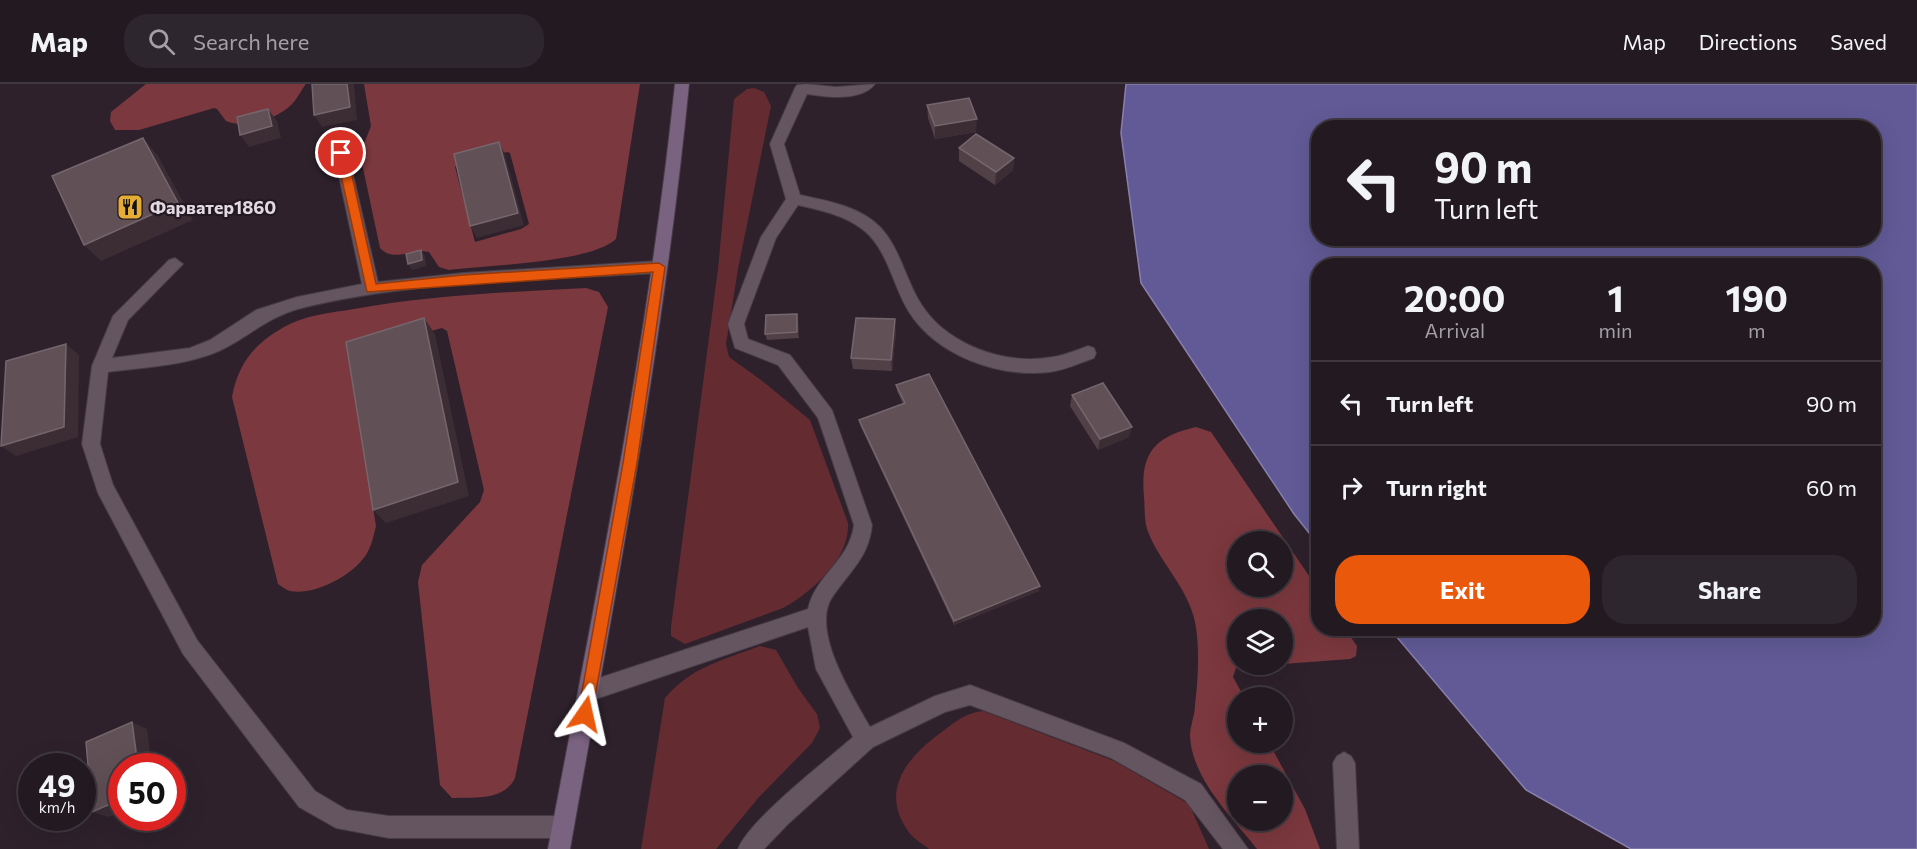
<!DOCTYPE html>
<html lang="en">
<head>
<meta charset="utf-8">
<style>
  body { margin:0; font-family:Commissioner,sans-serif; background:#2e262e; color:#f1f3f6; height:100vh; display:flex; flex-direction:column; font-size:22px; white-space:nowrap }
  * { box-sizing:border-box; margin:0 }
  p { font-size:20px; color:#a2a0a5 }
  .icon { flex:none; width:33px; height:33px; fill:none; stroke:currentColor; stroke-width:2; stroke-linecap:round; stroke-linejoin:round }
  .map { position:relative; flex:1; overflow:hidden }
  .details { position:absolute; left:1311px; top:174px; width:570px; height:378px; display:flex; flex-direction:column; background:#221921; border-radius:24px; box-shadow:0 6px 24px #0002,0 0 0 2px #3f383f }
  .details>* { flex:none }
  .top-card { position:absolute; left:1311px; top:36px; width:570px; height:126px; border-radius:24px; box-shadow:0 6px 24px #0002,0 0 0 2px #3f383f; background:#221921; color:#f1f3f6; overflow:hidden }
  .controls { position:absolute; left:1227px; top:447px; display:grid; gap:12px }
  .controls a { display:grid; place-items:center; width:66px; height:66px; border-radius:50%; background:#221921; box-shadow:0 6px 24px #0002,0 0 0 2px #3f383f; font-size:30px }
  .speed { position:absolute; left:18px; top:669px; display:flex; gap:12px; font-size:30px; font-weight:700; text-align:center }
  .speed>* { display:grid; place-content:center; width:78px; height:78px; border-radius:50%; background:#221921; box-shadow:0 6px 24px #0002,0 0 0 2px #3f383f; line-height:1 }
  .speed small { font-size:15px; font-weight:400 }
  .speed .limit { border:9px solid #d22; background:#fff; color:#111 }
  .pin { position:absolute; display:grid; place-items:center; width:51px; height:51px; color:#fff; margin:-26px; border:3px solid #fff; border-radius:50%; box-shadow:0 2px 6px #0007 }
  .me { position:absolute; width:66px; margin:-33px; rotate:11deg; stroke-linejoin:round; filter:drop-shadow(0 0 4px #0008) }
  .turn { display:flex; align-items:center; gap:21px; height:126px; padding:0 24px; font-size:27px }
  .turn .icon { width:78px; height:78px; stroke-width:2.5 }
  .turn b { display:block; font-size:42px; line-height:51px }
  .eta { display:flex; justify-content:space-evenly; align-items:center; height:102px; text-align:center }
  .eta b { font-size:36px; font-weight:700; line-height:42px }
  .action { display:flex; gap:12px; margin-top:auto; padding:12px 24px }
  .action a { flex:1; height:69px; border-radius:24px; background:#ea580c; color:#fff; font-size:24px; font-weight:700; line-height:69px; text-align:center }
  .action a+a { background:#2e262e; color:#f1f3f6 }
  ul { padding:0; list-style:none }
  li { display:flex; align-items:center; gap:18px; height:84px; padding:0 24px; border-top:2px solid #3f383f }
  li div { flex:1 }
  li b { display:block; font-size:22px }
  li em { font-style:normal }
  header { display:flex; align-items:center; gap:36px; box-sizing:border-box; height:84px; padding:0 30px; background:#221921; border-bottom:2px solid #3f383f }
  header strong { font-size:28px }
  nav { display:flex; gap:33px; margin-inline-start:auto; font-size:21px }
  .search { width:420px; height:54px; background:#2e262e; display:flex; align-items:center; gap:15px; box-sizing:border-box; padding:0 21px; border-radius:24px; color:#a2a0a5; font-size:22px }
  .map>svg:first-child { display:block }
  .green { fill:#642c31 }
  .forest { fill:#7b383e; fill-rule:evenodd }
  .water { fill:#615a96; stroke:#8880ac; stroke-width:1.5; fill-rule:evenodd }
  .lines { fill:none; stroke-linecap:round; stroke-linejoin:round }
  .service-casing { stroke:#473c45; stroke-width:2 }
  .secondary-casing { stroke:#473c45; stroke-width:2 }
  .service { fill:#645561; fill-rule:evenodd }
  .secondary { fill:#7a6281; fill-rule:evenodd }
  .wall { fill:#514147 }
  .shaded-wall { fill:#3c2d35 }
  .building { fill:#615157; stroke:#75666d; stroke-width:1.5 }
  .route { fill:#ea580c; stroke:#983908; stroke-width:1.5 }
  .labels { text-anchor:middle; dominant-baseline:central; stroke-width:4.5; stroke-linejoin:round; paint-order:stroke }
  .poi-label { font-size:18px; font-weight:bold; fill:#e3dae1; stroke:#241822; text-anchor:start }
</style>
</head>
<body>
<header>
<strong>Map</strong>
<div class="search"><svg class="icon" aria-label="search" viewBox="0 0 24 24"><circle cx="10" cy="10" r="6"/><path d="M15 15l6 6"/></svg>Search here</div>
<nav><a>Map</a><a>Directions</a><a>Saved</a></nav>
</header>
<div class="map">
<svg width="1917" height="765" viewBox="0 0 1917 765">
  <rect width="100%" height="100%" fill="#2e212c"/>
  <path class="green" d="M754,4l10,4 7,14 -33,163 -12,75 3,13 32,23 49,40 38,103c2,36 -36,69 -65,85l-98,36 -14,-8v-9l47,-358 16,-170 13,-10z
    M760,562l16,4 22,38 19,26 3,14 -8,15 -53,54 -43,52h-75l24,-151c26,-31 58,-38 95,-52z
    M983,627l131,50 75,43 20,45h-280c-6,-5 -17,-11 -21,-18 -28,-40 -2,-72 31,-97 15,-11 25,-21 44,-23z"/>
  <path class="forest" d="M146,0h160c-5,6 -8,14 -14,20 -14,15 -47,25 -66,17l-9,-12 -3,-1 -75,22h-24l-5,-9 1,-9z
    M364,0h276l-24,155c-26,24 -129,26 -167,31l-10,-3 -10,-15c-17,-4 -35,11 -49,-4l-20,-94 11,-28zM507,68l3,1 19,71 -8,5 -46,13 -20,-75 5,-4z
    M586,204l13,4 9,15 -93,471c-11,23 -41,19 -63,20l-12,-13 -22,-203 4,-17 58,-63 4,-12 -37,-159 -5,-3 -81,22 -12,9 27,167c-3,12 -5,24 -14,34 -13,17 -50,36 -72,31 -4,-1 -9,-5 -12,-7l-46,-187c6,-33 22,-53 52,-70 21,-12 46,-14 70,-18 77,-14 154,-17 232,-21z
    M1196,343l15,5 107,157v39l27,1 12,17 -1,10 -6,3 -67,5 -1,-44h-44v44l43,1 -45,3 -3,9 11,20 -6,1v44l31,1 36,66 15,40h-63c-25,-32 -65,-70 -67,-113 0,-10 5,-21 5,-31 3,-25 5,-58 0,-83 -7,-35 -37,-61 -48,-93 -3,-9 -2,-22 -3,-32 -4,-44 10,-60 52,-70zM1238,458h44v44h-44zM1238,692h44v44h-44z"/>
  <path class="water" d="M1126,0h791v765h-286l-105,-59 -136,-161 484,-1v-362h-556v278l-24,-30 -153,-231 -20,-150zM1318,44h556v110h-556z"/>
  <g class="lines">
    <g class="service-casing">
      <path id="service" d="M806,0l30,3 39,-3c-14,18 -49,13 -68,10l-23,50 16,51c28,6 59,11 80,32 19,20 25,49 38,72 25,45 86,67 135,58 12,-2 24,-7 35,-11l6,2 2,5 -2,5c-14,5 -29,12 -44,14 -51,6 -113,-16 -141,-60 -15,-24 -20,-56 -40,-77 -19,-19 -46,-24 -71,-30l-22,33 -32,86 4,15 42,16 42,55 40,115c-3,32 -22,46 -39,71 -24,33 20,101 37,131l65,-31 35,-11 154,58 77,41 47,65h-25l-38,-49 -74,-42 -141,-53 -25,7 -72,35 -85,77 -24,25h-26c12,-30 88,-88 115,-112l-37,-68 -8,-42 -218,74 -7,-3 -3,-7 3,-7 7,-3 218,-72c8,-35 41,-47 46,-84l-36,-107 -40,-53 -43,-17 -7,-24 33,-87 25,-38 -16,-55 25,-56 2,-3z
        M341,64l7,5 30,129 85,-9 196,-12 8,6 -8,6c-117,7 -248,7 -361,36 -32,9 -51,29 -79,42 -35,15 -74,16 -111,21l-8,72 13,41 84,155 118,151 32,19 42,6h174l8,3 3,8 -3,8 -8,3h-174l-53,-10 -37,-21 -116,-153 -85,-161 -16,-49 10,-78 21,-50 56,-56 6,-2 8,6 -55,56 -16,38 78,-10 20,-8 46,-30 41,-13 65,-13 -28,-131z
        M1344,668l7,4 4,7 4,86h-22l-4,-86 4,-7z"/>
    </g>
    <g class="secondary-casing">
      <path id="secondary" d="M675,0h14c-25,257 -74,511 -119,765h-22c48,-254 100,-507 127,-765z"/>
    </g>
    <use href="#service" class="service"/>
    <use href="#secondary" class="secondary"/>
  </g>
  <path class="wall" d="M927,21l49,27 -41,7 -7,-21z
    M959,64l55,10 -1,12 -18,15 -36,-24z
    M797,230l1,6 1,18 -32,2 -2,-6z
    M896,247l-4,40 -39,-2 -2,-11z
    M896,301l143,206 -85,34 -94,-200 -1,-5 44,-16 -6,-13z
    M1072,311l57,42 -31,13 -28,-44z"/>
  <path class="shaded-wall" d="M347,0h7l3,36 -35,7 -8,-12z
    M268,25l9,12 4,17 -32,9 -9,-12z
    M977,35l-1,13 -41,7v-13z
    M143,54l15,18 35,64 -92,41 -17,-16z
    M499,58l6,13 19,70 -47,13 -7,-12z
    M1014,74l-1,12 -18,15 1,-13z
    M421,166l4,6 1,10 -14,4 -4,-6z
    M797,230l1,6 1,18 -2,-6z
    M424,234l11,16 34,162 -83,27 -13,-13z
    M895,235l1,12 -4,40 -1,-11z
    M66,260l13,11 -1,82 -62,19 -15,-10z
    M1132,343l-3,10 -31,13 2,-11z
    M1040,502l-1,5 -85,34v-4z
    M132,638l15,7 5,37h-14z
    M122,715v13l-13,5 -17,-5z"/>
  <path class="building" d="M312,0h35l3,23 -36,8z
    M969,14l8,21 -42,7 -8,-21z
    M268,25l4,17 -32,9 -3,-18z
    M976,50l38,24 -18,14 -37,-24z
    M143,54l35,65 -94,42 -32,-69z
    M499,58l19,71 -48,13 -16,-72z
    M421,166l1,10 -14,4 -2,-10z
    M797,230v18l-32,2 1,-19z
    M424,234l34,164 -85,28 -27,-168z
    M856,234l39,1 -4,41 -40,-2z
    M66,260l-2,83 -63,19 5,-85z
    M929,290l111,212 -86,35 -95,-201 46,-17 -9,-18z
    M1103,299l29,44 -32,12 -28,-44z
    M132,638l6,44h-16v33l-30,13 -6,-70z"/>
  <path class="route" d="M341,65l6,4 29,131 87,-9 196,-12 6,4 -28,196 -46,256 -6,2 -5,-2 -2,-5 45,-251 30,-191 -286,20 -31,-139z"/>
  <defs>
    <g id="restaurant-square" transform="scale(1.35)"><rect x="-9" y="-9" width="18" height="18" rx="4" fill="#e5ad35" stroke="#241822"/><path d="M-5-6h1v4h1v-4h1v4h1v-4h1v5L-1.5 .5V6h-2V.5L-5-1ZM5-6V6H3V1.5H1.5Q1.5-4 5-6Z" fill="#111"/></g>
  </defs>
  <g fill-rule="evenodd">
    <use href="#restaurant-square" x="130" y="123"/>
  </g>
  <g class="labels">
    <g class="poi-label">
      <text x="150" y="123">Фарватер1860</text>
    </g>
  </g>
</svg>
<div class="controls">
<a><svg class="icon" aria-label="search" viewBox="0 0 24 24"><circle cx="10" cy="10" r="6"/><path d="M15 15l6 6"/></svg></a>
<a><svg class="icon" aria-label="layers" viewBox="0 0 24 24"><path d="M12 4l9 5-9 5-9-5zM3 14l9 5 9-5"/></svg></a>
<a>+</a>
<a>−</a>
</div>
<div class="speed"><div>49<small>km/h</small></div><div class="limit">50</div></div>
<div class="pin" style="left:341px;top:69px;background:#d93025"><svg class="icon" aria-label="arrive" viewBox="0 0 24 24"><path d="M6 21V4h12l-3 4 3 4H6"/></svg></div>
<svg class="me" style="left:585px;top:630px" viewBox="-20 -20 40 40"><path d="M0-17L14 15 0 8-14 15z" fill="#ea580c" stroke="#fff" stroke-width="4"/></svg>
<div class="top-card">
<div class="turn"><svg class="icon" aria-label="left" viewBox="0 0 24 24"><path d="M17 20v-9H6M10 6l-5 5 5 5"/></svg><div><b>90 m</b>Turn left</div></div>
</div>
<section class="details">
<div class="eta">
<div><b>20:00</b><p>Arrival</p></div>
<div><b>1</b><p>min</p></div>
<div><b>190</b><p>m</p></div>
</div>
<ul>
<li><svg class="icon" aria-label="left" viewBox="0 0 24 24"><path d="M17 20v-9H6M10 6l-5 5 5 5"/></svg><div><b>Turn left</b></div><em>90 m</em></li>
<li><svg class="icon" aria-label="right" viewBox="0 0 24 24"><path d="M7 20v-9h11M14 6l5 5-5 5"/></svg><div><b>Turn right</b></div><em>60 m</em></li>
</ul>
<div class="action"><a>Exit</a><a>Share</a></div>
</section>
</div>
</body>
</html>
